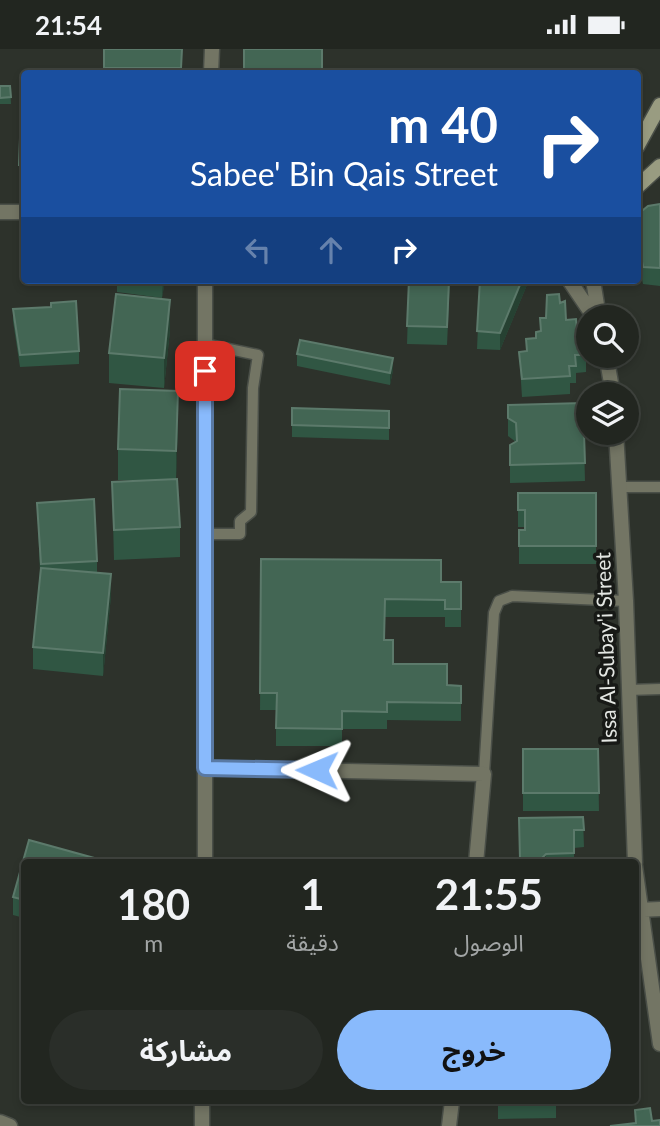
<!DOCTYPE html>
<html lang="ar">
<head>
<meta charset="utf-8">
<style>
  body { margin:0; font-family:Lato,"Noto Sans Arabic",sans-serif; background:#2a2e29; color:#f1f3f6; direction:rtl; height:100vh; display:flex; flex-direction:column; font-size:26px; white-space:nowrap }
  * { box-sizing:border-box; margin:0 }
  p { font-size:23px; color:#a2a5a5 }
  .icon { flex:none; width:38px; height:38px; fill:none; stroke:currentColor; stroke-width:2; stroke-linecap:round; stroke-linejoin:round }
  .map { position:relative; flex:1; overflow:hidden; direction:ltr }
  .sheet { position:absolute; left:21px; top:810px; width:618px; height:245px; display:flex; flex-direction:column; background:#222620; border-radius:7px; box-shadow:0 4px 10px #0003,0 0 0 2px #3f433e; direction:rtl }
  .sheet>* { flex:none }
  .hud { position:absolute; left:21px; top:21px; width:620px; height:214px; border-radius:7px; box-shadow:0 4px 10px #0003,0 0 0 2px #3f433e; direction:rtl; background:#1a4fa0; color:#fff; overflow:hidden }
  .controls { position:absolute; left:576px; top:256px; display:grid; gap:14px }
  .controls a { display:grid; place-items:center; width:63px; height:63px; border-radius:50%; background:#222620; box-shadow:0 4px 10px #0003,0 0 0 2px #3f433e; font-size:35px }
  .pin { position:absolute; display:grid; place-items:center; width:60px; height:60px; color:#fff; margin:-30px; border-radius:14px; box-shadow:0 4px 10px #0006 }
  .me { position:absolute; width:77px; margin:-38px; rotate:271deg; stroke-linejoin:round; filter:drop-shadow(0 0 5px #0008) }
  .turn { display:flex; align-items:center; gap:24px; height:147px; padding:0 28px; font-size:32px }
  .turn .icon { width:91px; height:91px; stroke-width:2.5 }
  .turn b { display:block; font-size:49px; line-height:60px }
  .lanes { display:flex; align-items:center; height:66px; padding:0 28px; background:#0003; justify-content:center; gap:35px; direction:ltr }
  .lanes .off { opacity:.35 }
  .eta { display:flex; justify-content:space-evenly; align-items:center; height:119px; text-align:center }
  .eta b { font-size:42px; font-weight:700; line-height:49px }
  .action { display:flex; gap:14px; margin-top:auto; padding:14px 28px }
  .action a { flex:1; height:80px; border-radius:42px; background:#89bafc; color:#111; font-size:28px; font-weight:700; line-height:80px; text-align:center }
  .action a+a { background:#2a2e29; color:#f1f3f6 }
  .status { display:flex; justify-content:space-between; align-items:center; height:49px; padding:0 35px; background:#222620; direction:ltr }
  .status svg { height:19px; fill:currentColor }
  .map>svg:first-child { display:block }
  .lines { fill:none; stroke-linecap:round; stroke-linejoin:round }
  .lane-casing { stroke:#4a4f48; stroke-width:13 }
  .street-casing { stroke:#4a4f48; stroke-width:17 }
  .secondary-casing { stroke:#4a4f48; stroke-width:17 }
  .lane { stroke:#737564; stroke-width:10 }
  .street { stroke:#737564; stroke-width:14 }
  .secondary { stroke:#999c81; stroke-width:14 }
  .wall { fill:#305643 }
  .shaded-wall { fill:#264132 }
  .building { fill:#436654; stroke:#5c7a6b; stroke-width:2 }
  .route-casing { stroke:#5979a4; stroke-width:18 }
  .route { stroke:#89bafc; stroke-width:12 }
  .labels { text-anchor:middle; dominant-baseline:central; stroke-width:7; stroke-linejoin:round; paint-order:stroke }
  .street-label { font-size:21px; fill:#e4e7e3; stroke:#171916 }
</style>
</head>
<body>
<div class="status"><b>21:54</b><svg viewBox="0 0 49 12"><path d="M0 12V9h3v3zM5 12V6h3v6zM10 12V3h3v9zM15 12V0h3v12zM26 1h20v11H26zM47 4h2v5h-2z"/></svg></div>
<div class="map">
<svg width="660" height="1077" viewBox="0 0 660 1077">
  <rect width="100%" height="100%" fill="#2d322b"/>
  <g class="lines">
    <g class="lane-casing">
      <path id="lane" d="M619,438h41
        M205,485h35v-13l11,-9 2,-124 5,-33 -53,-11
        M628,641l32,-1
        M484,725l10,-161 5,-12 13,-5 114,5"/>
    </g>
    <g class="street-casing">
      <path id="street" d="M211,24l1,-24
        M0,163h24
        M569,231l25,37
        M593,231l6,37
        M606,306l7,39
        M616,383l10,169 9,262
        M205,719l279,6 -8,89
        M205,814v-583
        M635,817l25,178
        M639,861l21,-1
        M0,1073l10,4
        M202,1077v-25
        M449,1077l3,-25"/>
    </g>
    <g class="secondary-casing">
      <path id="secondary" d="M637,98l23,-42
        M637,138l23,-21"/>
    </g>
    <use href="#lane" class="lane"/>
    <use href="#street" class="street"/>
    <use href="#secondary" class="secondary"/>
  </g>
  <path class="wall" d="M104,0h78v24h-78z
    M243,0h79v24h-78z
    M0,37h10l1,18h-11z
    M20,89h4v39h-5z
    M660,155v82l-17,-2 -6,-33v-36z
    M117,231h48l-3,18 -45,-6z
    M409,231h41l-3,65 -40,-1z
    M480,231h49l-29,70 -23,-1z
    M560,254l6,17 12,22 8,13v17l-10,1v10h-6v11l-48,3 -3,-45 7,-1v-12l10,-1v-6l4,-1v-13h6z
    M13,260l66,42v13l-59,3 -7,-46z
    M170,281l-6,58 -55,-5v-30z
    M297,305l96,16 -3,15 -93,-19z
    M583,354l2,78 -75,2v-38l6,-3 -8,-6v-31z
    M292,359l97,3v29l-97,-3z
    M178,372l-2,58 4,48v30l-66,3 -2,-78 39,-1 -33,-1v-31z
    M518,444h78v71h-77v-34h6v-3h-7z
    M37,454l60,58v12l14,23 -8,80 -70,-7v-22l7,-76z
    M261,510l180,23h20v45h-16v-10h-60l-1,23 9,24 54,21 14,1v35l-74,-1v9h-45v17h-66v-36h-16z
    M523,700h75l1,62h-76z
    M583,768l1,30 -10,1v15h-54l-1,-45z
    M24,814v55l-11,-3v-18z
    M498,1052h58v17l-58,1z"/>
  <path class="shaded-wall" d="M163,231h2l-3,18z
    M522,231h7l-29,70v-17z
    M170,251v30l-6,58v-30z
    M393,309v12l-3,15v-12z
    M178,342v30l-2,60v-30z
    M111,525v22l-8,80v-23z
    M546,805v9h-5v-4z"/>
  <path class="building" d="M104,0h78l-1,19h-77z
    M244,0h78v22l-78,1z
    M0,37h10l1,11 -11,1z
    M20,89h4v27h-5z
    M660,155v64l-17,-1 -6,-33v-19l11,-9z
    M409,231h40l-2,47 -40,-1z
    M480,231h42l-22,53 -23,-2z
    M116,245l54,6 -6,58 -55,-5z
    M559,245l1,9 5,-2 1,19 10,-1 2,23h7l1,13h-11l1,11h-7l1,10 -48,3 -3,-27 8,-1 -1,-12 10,-1v-6l5,-1 -1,-13h6l1,-23z
    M76,252l3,50 -59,4 -7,-46 38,-2v-4z
    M300,291l93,18 -3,15 -93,-19z
    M120,340l58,2 -2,60 -58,-2z
    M583,354l2,60 -75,2v-20l7,-4 -1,-18 -8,-5v-13z
    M292,359l97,3v17l-97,-3z
    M177,430l3,48 -66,3 -2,-48z
    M518,444h78v53h-77v-16h6v-20h-7z
    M94,450l3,62 -56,3 -4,-61z
    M261,510l180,1v22h20v27h-16v-9l-60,-1 -1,41h9v24h54v21l14,1v17l-74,-1v10l-45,-1v18l-66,-1 1,-35h-17z
    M41,519l70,6 -8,79 -70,-6z
    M523,700h75l1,44h-76z
    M583,768l1,13h-10v23l-28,1 -5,5h-21l-1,-41z
    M29,791l76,21 -1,2h-80v37l-11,-3z
    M650,1059l2,13 8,-1v6h-50l26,-3 -1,-13z"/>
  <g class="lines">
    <g class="route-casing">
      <path id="route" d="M205,322v397l112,2"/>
    </g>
    <use href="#route" class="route"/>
  </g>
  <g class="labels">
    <g class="street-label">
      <text transform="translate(605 599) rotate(-92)">Issa Al-Subay'i Street</text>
    </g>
  </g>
</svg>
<div class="controls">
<a><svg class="icon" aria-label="search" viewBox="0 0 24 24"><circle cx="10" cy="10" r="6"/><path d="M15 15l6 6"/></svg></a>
<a><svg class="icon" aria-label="layers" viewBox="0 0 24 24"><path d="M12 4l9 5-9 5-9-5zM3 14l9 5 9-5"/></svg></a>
</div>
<div class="pin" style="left:205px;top:322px;background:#d93025"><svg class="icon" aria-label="arrive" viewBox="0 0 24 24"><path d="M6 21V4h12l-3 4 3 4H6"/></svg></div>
<svg class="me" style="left:317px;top:721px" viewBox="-20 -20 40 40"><path d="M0-17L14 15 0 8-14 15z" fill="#89bafc" stroke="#fff" stroke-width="4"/></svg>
<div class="hud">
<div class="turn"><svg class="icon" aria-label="right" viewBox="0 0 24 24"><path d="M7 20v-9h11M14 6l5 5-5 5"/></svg><div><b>40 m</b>Sabee' Bin Qais Street</div></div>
<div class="lanes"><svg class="icon off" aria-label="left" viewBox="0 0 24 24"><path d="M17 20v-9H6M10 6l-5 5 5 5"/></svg><svg class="icon off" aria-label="ahead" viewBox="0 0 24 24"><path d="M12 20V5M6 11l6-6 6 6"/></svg><svg class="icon" aria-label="right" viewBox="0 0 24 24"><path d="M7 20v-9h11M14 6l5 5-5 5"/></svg></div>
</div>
<section class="sheet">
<div class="eta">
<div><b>21:55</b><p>الوصول</p></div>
<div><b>1</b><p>دقيقة</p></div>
<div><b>180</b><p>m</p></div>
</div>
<div class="action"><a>خروج</a><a>مشاركة</a></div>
</section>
</div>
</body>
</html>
